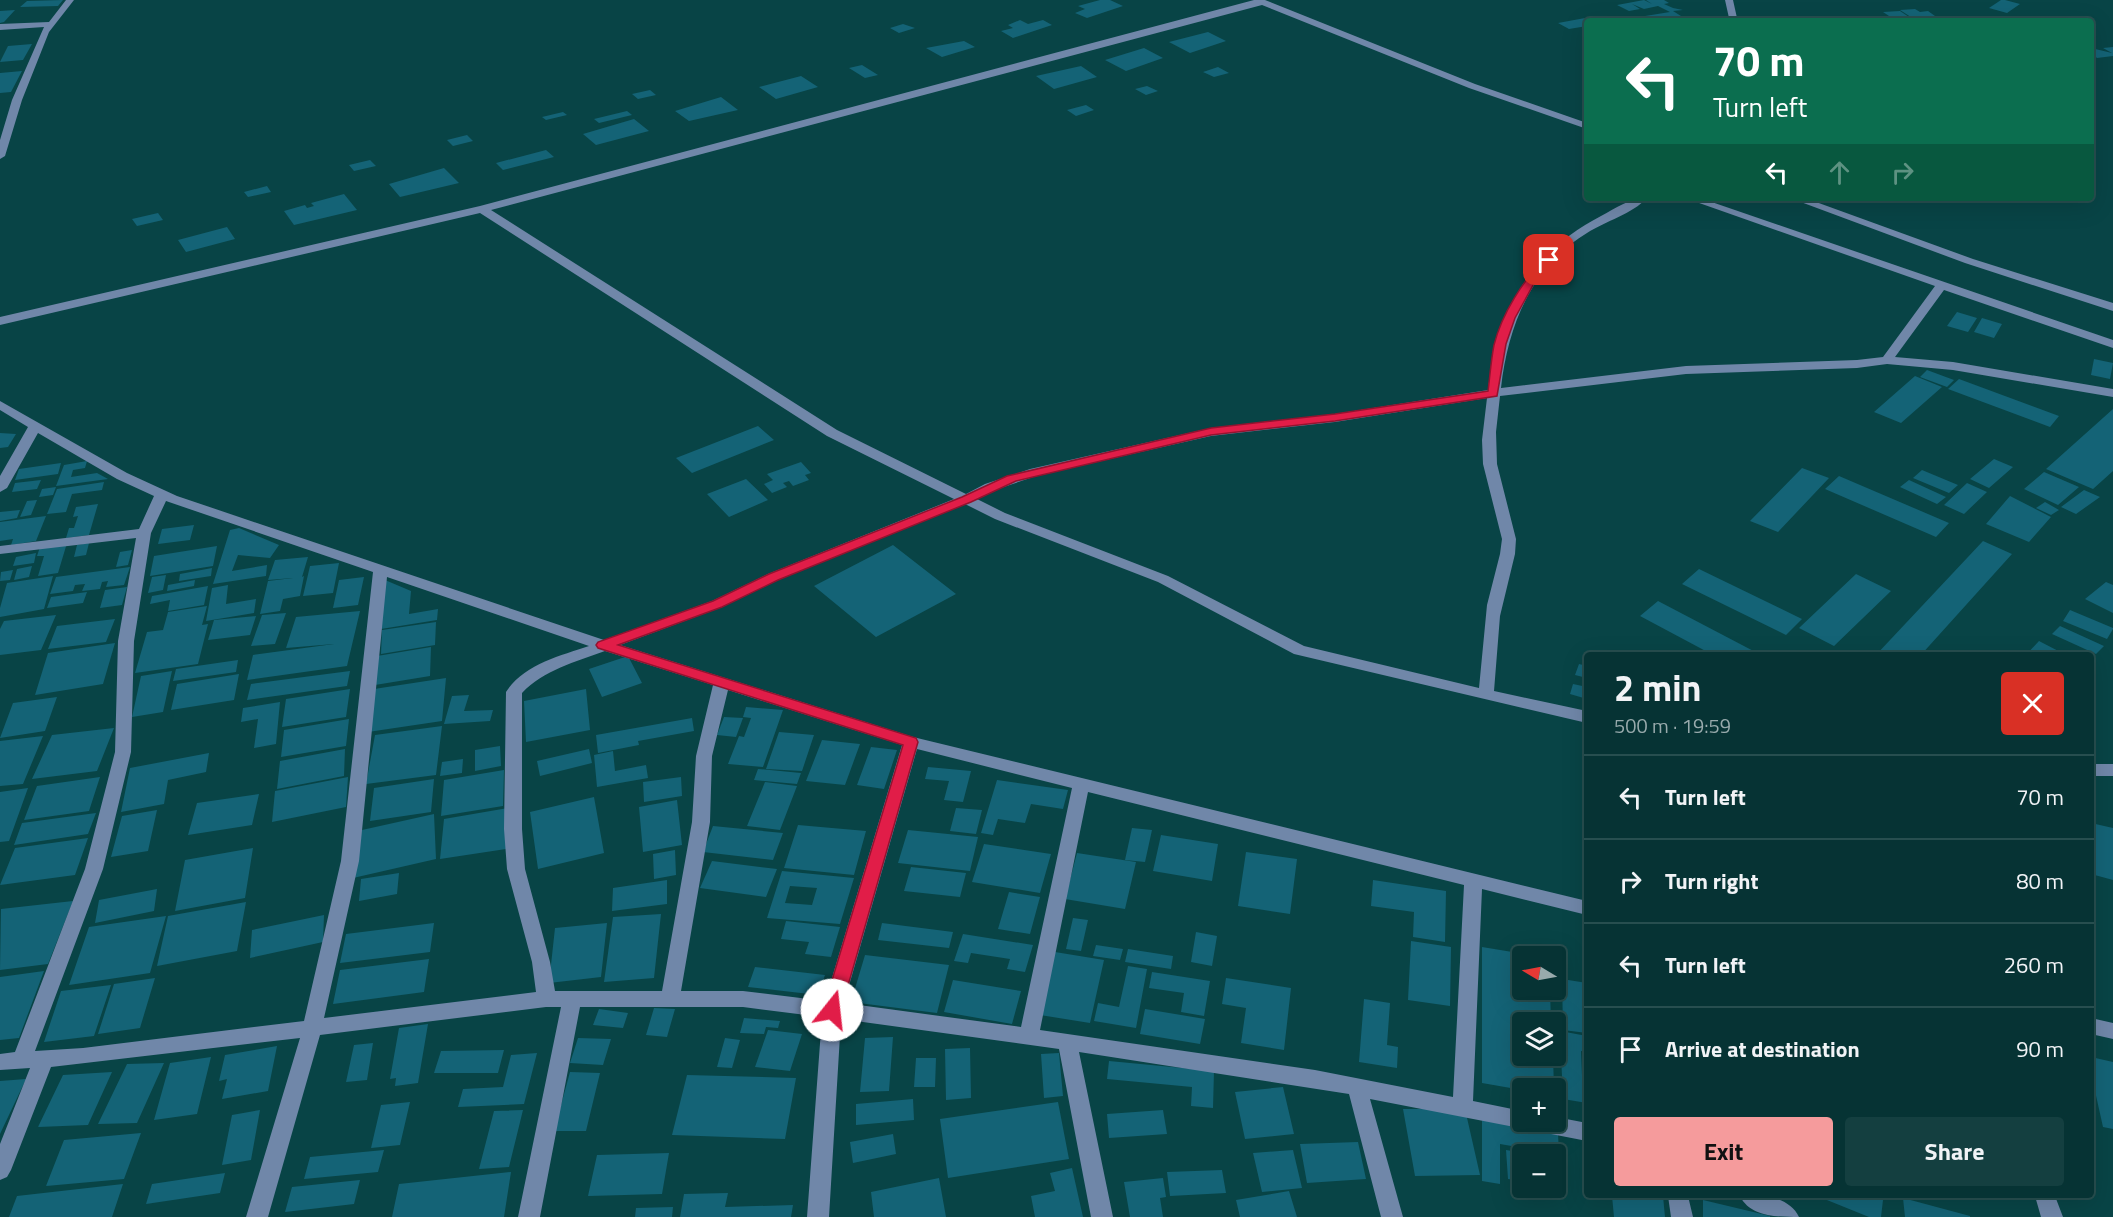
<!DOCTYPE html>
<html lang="en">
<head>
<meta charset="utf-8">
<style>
  body { margin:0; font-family:"Titillium Web",sans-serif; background:#143f40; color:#f1f3f6; height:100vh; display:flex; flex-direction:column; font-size:22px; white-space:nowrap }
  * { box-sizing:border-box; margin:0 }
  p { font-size:20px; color:#98aaac }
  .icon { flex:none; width:33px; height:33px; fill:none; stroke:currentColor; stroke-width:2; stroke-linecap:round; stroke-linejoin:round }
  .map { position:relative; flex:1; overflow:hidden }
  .panel { position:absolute; left:1584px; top:652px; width:510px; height:546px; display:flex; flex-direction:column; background:#063334; border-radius:6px; box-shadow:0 6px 24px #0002,0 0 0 2px #274e4f }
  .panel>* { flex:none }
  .banner { position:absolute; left:1584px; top:18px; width:510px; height:183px; border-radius:6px; box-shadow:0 6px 24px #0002,0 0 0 2px #274e4f; background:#0b6e4f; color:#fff; overflow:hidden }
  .needle { width:39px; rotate:280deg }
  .controls { position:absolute; left:1512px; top:946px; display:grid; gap:12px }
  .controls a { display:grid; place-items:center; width:54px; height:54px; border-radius:6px; background:#063334; box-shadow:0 6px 24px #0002,0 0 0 2px #274e4f; font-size:30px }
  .pin { position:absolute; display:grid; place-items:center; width:51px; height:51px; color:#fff; margin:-26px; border-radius:12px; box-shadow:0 3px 9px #0006 }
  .me { position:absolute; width:66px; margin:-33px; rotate:16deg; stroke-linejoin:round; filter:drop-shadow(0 0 4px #0008) }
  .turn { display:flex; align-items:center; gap:21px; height:126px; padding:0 30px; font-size:27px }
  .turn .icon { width:78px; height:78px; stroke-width:2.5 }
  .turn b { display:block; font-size:42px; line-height:51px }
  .lanes { display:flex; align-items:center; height:57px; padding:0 30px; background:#0003; justify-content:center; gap:30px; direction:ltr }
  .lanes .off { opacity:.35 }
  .round { display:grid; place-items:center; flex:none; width:63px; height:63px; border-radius:6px; background:#143f40 }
  .head { display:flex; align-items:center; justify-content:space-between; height:102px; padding:0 30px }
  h1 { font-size:36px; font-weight:700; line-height:45px }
  .cta { display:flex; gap:12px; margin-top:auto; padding:12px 30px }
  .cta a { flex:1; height:69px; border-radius:6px; background:#f59b9c; color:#111; font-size:24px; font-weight:700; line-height:69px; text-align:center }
  .cta a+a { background:#143f40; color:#f1f3f6 }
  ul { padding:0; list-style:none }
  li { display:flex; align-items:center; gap:18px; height:84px; padding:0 30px; border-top:2px solid #274e4f }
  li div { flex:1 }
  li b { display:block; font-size:22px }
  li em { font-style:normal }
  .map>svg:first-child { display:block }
  .building { fill:#146376; fill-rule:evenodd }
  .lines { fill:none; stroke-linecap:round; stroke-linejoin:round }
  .minor { fill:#7087a9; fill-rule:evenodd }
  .route { fill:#e11d48; stroke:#92132f; stroke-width:1.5 }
</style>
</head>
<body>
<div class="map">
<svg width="2113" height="1217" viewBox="0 0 2113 1217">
  <rect width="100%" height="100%" fill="#084446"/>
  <path class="building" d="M63,0l-5,6 -38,1 7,-6z
    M1100,0h10l13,6 -36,12 -12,-5 10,-4 -7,-3z
    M1644,0l8,4 -6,-4h18l5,3 -5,1 9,4 10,2 -10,1 16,10h-36l-8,-5 25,-4 -12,-6 -14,3 -12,-5 8,5 -11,2 -12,-6z
    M2001,0h4l15,4 -13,9 -18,-5z
    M1915,9l5,3 8,-1 14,10h-25l-17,-11z
    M15,10l-11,12 -4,1v-12z
    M1900,11l12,8 -17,1 -12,-8z
    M1585,18l6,3h-4v5l-18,3 -11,-6z
    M1020,20l8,4 15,-4 9,5 -39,13 -12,-7 12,-3 -5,-3z
    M903,24l12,4 -16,5 -9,-5z
    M1208,32l18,9 -36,12 -21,-11z
    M964,41l11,6 -33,10 -16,-9z
    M32,44l-9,16 -23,2 8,-16z
    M2113,47v9l-16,2 -6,-6v-4l21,5 -9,-5z
    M1144,48l19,10 -37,13 -21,-11z
    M862,65l16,10 -13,3 -16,-10z
    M1081,66l16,11 -43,12 -18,-13z
    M1218,67l11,6 -15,4 -11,-5z
    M22,71l-11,21 -11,1v-20z
    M801,76l17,11 -42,12 -17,-12z
    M1147,86l11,5 -12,4 -11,-6z
    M650,90l6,5 -18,4 -6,-5z
    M721,97l17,13 -49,11 -14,-10z
    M1086,105l8,5 -18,6 -9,-6z
    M627,111l5,4 -33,8 -5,-4z
    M563,112l4,3 -21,5 -4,-3z
    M634,119l15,12 -53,14 -13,-11z
    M467,135l6,6 -20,5 -6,-6z
    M546,150l8,7 -51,13 -7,-7z
    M370,160l6,6 -22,5 -5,-6z
    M444,168l15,15 -59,14 -11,-13z
    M267,186l4,6 -23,5 -4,-5z
    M344,194l13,16 -63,15 -10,-14 21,-6 2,3 7,-2 -3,-3z
    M158,213l5,7 -26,6 -5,-7z
    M227,227l8,12 -49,13 -8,-12z
    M1957,312l20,6 -9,14 -21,-6z
    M1982,318l20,6 -8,14 -20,-6z
    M2094,359l19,4 -3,16 -19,-4z
    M1927,370l27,10 -7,7 -27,-10z
    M1915,376l27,11 -41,36 -27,-11z
    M1959,379l100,37 -9,11 -102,-38z
    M2113,409v62l-20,18 -47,-20z
    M758,426l16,14 -82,33 -16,-15z
    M0,433l16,1 -8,13 -8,1z
    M1994,459l19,8 -24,21 -19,-9z
    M87,461l-2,7 -12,2 -2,7 26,-4 11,6 -52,7 8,-21z
    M801,462l10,11 -6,2 4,5 -16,6 -4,-5 -6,2 4,4 -15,6 -8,-9 9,-4 -6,-6z
    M61,463l-3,11 -43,6 4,-11z
    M1802,468l27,10 -51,54 -28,-11z
    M1922,470l36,15 -9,8 -36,-15z
    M2044,472l35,15 -21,18 -34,-16z
    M1839,476l110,47 -13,14 -111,-48z
    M746,479l22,21 -39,17 -22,-23z
    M41,480l-4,9 -25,3 3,-9z
    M1909,480l37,17 -9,7 -37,-17z
    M104,482l-2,8 -30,4 -6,18 -19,2 10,-25z
    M1967,483l20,9 -23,22 -20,-9z
    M56,487l-3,8 -14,2 3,-8z
    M2084,490l16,7 -24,17 -15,-7z
    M2010,496l41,21 -22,25 -43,-18z
    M37,500l-6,15 -11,2 7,-16z
    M2045,502l14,8 -8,5 -15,-7z
    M98,504l-9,31 -23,3 3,-10h5l4,-12 -5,1 3,-10z
    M20,510l-3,8 -17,3v-9z
    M46,516l-10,25 -25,4 2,-6 -13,2v-19z
    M194,525l-4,15 -32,4 4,-15z
    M239,528l40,17 -9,13 -32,-3 -6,16 35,-6 -1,11 -53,8 17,-54z
    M1983,541l29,13 -92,102h-45z
    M67,543l-9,30 -20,3 6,-20h-7l3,-9z
    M89,543l-3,12 -12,2 3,-12z
    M893,545l63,49 -80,43 -62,-51z
    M217,546l-4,20 -63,10 4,-20z
    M132,550l-4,15 -12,2 4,-15z
    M36,553l-2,10 -21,3 3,-9z
    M308,557l-6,20 2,-1 -4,20 -17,3 -3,12 -20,3 8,-33 25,-3 -25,2 7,-20z
    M339,563l-6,30 -30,3 7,-30z
    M32,566l-3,11 -15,3 3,-11z
    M130,567l-6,18 -18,2 2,-6 -6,1 -2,7 -18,2 3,-7 -10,1 -2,6 -23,3 6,-17z
    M212,568l-1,8 -32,5 1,-7z
    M1699,569l103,50 -16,16 -104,-51z
    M13,570l-3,10 -10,1 1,-9z
    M1856,574l35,17 -57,55 -35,-18z
    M166,575l-3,15 -15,3 4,-16z
    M53,576l-9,33 -44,8v-9l7,-25z
    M364,577l-6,28 -25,3 6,-28z
    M195,580l-1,6 -27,5 1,-6z
    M385,580l26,11 -2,23 29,-5 -1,11 -56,9z
    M2106,582l7,3v28l-28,-14z
    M228,585l-2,19 30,-5 -2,14 -48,8 6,-33z
    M208,586l-4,19 -36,6 2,-11 -20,4 2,-8z
    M127,587l-5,18 -22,3 5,-18z
    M87,592l-4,11 -36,5 4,-11z
    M1658,601l105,55h-48l-75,-40z
    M207,606l-5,19 6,-1 -10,40 -63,9 12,-41 16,-2 5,-18z
    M2070,610l43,18v1l-6,10 -44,-18z
    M360,611l-13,55 -100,14 6,-25 81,-11 -48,4 10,-31z
    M286,613l-11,31 -24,2 11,-31z
    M56,615l-15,35 -41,5v-26l4,-8z
    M256,616l-6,19 -42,5 6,-20z
    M115,619l-9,23 -58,7 9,-23z
    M436,622l-1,23 -54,9 1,-24z
    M2060,626l44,20 -8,8 -44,-20z
    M2039,641l29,15h-43z
    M115,643l-12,41 -68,11 13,-42z
    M431,647l-1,29 -55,9 2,-29z
    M628,656l14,27 -40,14 -13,-28z
    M238,660l-2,12 -63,9 3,-12z
    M1579,664l8,2v12l-12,-3z
    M172,671l-9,41 -31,5 9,-41z
    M350,671l-3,15 -100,14 4,-16z
    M239,674l-5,26 -63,10 6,-26z
    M446,678l-4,43 -74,11 6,-43z
    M1573,684l14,3v12l-17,-5z
    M350,689l-4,28 -64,10 4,-28z
    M586,689l4,41 -64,12 -2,-41z
    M469,695l-5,16 29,-1 -3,11 -46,3 8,-28z
    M57,697l-12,34 -45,7 13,-35z
    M280,702l-4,42 -22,4 4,-29 -17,3 2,-14z
    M746,707l37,3 -20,57 -35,-3 11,-28 5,1 7,-19 -8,-1z
    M724,717l19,1 -7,19 -19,-2z
    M692,718l2,13 -56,10 1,4 -41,8 -2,-18z
    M349,719l-3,27 -65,11 3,-27z
    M442,726l-6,49 -70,9 9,-49z
    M114,728l-17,43 -65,8 20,-44z
    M779,732l35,3 -12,36 -36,-2z
    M43,736l-20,48 -23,2v-45z
    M822,740l38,4 -15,41 -39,-4z
    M500,746l1,20 -26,5v-21z
    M871,747l26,3 -13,39 -27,-4z
    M345,749l-1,27 -67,13 3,-28z
    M589,749l3,14 -52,13 -3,-15z
    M613,751l2,20 31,-6 2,13 -51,9 -3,-32z
    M209,753l-3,19 -38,8 -4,24 -43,8 9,-44z
    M463,759l-1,14 -22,3 2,-14z
    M928,767l43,4 -8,31 -19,-2 5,-19 -24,-2z
    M758,769l43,4 -4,11 -43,-4z
    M504,770l-1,36 -62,10 3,-36z
    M100,777l-11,34 -65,9 13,-34z
    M348,777l-2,30 -74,15 3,-31z
    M681,777l1,19 -38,6 -1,-20z
    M434,779l-3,33 -61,9 4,-33z
    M997,780l71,10 -5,19 -32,-5 -6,19 -27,-4 -5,16 -12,-2z
    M765,782l32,4 -17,44 -33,-4z
    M28,788l-19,53 -9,1v-50z
    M259,794l-7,31 -64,10 9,-32z
    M594,797l10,56 -66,16 -8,-57z
    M677,800l5,45 -39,7 -4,-45z
    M508,808l-2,41 -66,10 4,-40z
    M956,808l26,2 -6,24 -26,-3z
    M157,810l-9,41 -37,6 11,-41z
    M96,813l-8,21 -74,11 8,-22z
    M434,814l2,45 -83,19v-46z
    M2091,823l22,5v52l-22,-6z
    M798,825l68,6 -12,44 -70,-7z
    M713,826l70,7 -10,27 -70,-8z
    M1132,828l20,2 -7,32 -20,-2z
    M908,830l70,7 -8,34 -72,-8z
    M1161,835l57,9 -6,37 -59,-10z
    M88,838l-13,37 -75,10 15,-37z
    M984,844l67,10 -11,39 -68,-11z
    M253,848l-8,50 -70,13 10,-51z
    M675,850l1,25 -22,4 -1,-25z
    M1246,852l51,7 -7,55 -52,-8z
    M1077,853l59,9 -11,47 -60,-10z
    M712,861l65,8 -11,28 -66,-9z
    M911,867l55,6 -6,24 -56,-6z
    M782,871l72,7 -14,46 -73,-6zM790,886l27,2 -5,17 -27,-2z
    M399,873l-2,21 -38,7 2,-22z
    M667,880v24l-55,7 1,-23z
    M1373,880l73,11 -1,51 -32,-5 1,-25 -43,-6z
    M157,889l-3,22 -59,12 4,-23z
    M1009,892l31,5 -10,37 -32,-5z
    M73,901l-25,63 -48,6 1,-61z
    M246,902l-9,49 -80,15 11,-50z
    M661,914l-7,64 -50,4 9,-65z
    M324,915l-1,27 -73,16 2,-28z
    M166,916l-16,57 -81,12 20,-58z
    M1073,918l15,2 -7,31 -15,-2z
    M786,921l54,6 -9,30 -26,-3 4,-12 -28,-3z
    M434,923l-4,29 -90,11 6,-29z
    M607,923l-6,54 -52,6 6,-55z
    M882,923l71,9 -4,16 -71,-8z
    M1196,932l21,4 -5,30 -21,-4z
    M963,934l70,11 -8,27 -18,-3 3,-10 -39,-6 -3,10 -14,-2z
    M1411,941l40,6 -1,59 -42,-6z
    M1096,945l27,4 -3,11 -27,-4z
    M1482,947l55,9 -15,1v33h28l1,33h-29v33h31l1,33 -32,1 -40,-7z
    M1128,949l45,7 -2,13 -46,-7z
    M1055,952l49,8 -14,63 -50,-8z
    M865,955l84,10 -12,48 -86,-11z
    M429,959l-5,33 -91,12 7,-34z
    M1128,966l19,3 -11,59 -42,-7 4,-18 21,4z
    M755,967l70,8 -7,20 -70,-8z
    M44,971l-25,67 -19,2v-63z
    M1152,972l58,9 -6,35 -23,-4 3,-19 -35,-5z
    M155,978l-15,50 -42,6 16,-50z
    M1226,978l65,10 -7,62 -43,-7 5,-35 -24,-4z
    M1562,979l25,4v50l-24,-3z
    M953,980l68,11 -9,33 -68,-12z
    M111,985l-17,51 -50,6 17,-51z
    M1364,999l26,4 -3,42 11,2 -1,21 -38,-6z
    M654,1008l21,1 -8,28 -21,-2z
    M599,1009l29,4 -5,15 -30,-3z
    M1145,1009l60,10 -5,25 -60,-10z
    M744,1018l36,3 -2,7 -12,-1 -2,7 -24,-1z
    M428,1024l-10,59 -23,3 1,-8 -6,1 9,-51z
    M768,1030l34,4 -12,37 -35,-4z
    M1560,1031l27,5v16l-6,-1 1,24 5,1v27l-24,-4z
    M893,1037l-4,54 -29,1 5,-54z
    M578,1038l33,1 -8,26 -33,-2z
    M725,1038l15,2 -8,28 -15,-1z
    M373,1043l-6,37 -21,2 8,-37z
    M277,1046l-9,45 -46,8 5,-20 -8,2 6,-26z
    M970,1048l1,50 -25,2 -1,-51z
    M504,1050l-6,23h-64l7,-22z
    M537,1053l-13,51 -66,3 5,-18 40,-2 8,-32z
    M1059,1053l4,43 -19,2 -3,-44z
    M211,1057l-14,57 -43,6 16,-57z
    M2091,1057l22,5v67l-10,-2 -12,-54z
    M916,1058h20l-1,29h-21z
    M1109,1061l105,10 -1,37 -22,-2 1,-19 -85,-8z
    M164,1063l-27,60 -39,1 29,-60z
    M112,1072l-24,53 -50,2 25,-52z
    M570,1072l30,1 -14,58h-32z
    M687,1075l109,3 -11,61 -113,-4z
    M26,1079l-26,55v-53z
    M1283,1087l11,47 -49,5 -10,-47z
    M913,1099l1,21 -58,5v-21z
    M410,1102l-10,43 -29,3 10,-43z
    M1058,1102l11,57 -121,19 -8,-59z
    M1403,1109h62l15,66 -65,1z
    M260,1110l-9,50 -29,5 10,-50z
    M523,1110l-14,57 -30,2 15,-58z
    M1163,1110l4,24 -58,4 -2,-24z
    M1482,1120l76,13 1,21 -59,-10v40l-18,-3z
    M141,1133l-17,46 -78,7 18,-46z
    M893,1134l3,20 -43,9 -3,-21z
    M1358,1142l8,37 -59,4 -7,-39z
    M384,1150l-6,22 -74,7 6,-22z
    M1293,1150l9,38 -40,4 -9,-39z
    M1506,1150l25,4 -9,1v26l-14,-2z
    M669,1153l-7,41 -74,2 9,-41z
    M1556,1157h3l3,29h-6z
    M1072,1168l11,49h-48l-4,-21 24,-5 -5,-18z
    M1222,1170l4,23 -56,3 -3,-24z
    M511,1172l-7,45h-112l7,-33z
    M225,1173l-5,20 -74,11 6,-20z
    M939,1178l7,39h-72l-3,-25z
    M1163,1178l3,19 -6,1 3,19h-33l-6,-35z
    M360,1180l-6,24 -69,8 7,-25z
    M123,1184l-11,33h-103l8,-21z
    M1289,1191l8,26h-57l-4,-17z
    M728,1193l-3,14 68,-2 -2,12h-111l4,-23z
    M1612,1196h51l2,21h-51z
    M1817,1196h55l11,4 -2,17h-12z
    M1903,1198l67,18v1h-65z
    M1703,1200l67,16v1h-67z
    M673,1207l-1,10h-37l1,-9z"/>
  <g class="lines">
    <path class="minor" d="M66,0h8l-25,32 -27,68 -17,56 -5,3v-19l12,-40 32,-73 -44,3v-6l49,-2z
      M1254,0h11l210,84 112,39v6l-118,-41 -207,-83 -771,205 346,220 129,64 19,-10 45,-15 181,-41 124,-14 153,-24c10,-79 40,-136 113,-174 15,-8 29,-18 46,-18 -15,16 -41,23 -60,35 -56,34 -79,93 -86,155l185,-22 171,-6 26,-3 52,-71 -250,-88h15l413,142v8l-169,-58 -49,67 58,5 160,27v8l-160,-27 -66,-6 -30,4 -171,6 -186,22 -4,36 1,32 19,75 -1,15 -15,62 -6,75 93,20v12l-293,-69 -136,-72 -163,-63 -30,-15 -187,76 -56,27 -102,38 293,92 674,164v14l-105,-26 -9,212 49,10v11h34v-5l31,6v18l-217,-42 33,118h-22l-32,-123 -270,-42 34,165h-22l-32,-168 -218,-30 -12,198h-22l15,-200 -79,-10h-163l-40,210h-22l43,-210h-15l-226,28 -52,182h-22l54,-179 -249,29 -40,103 -4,7 -7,3v-36l30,-76 -30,2v-16l15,-2 70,-183 30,-117 3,-111 18,-103 -136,16v-8l139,-17 15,-33 -37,-17 -79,-46 -31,55 -7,4v-16l28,-49 -28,-17v-9l127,72 50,23 427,144 108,-39 56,-27 186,-75 -127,-63 -347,-223 -480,112v-8l480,-111zM1487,398l-5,42 1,24 19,75 -2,15 -13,51 -8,83 -175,-42 -136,-70 -163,-63 -28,-14 18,-9 44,-15 172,-39 124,-14zM166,501l207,71 -32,289 -37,160 -221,27 -48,3 68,-182 28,-117 3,-111 17,-108zM387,577l202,69c-29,10 -65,18 -83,46l-2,137 3,40 25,93 4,30 -212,26 35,-157zM605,651l108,34 -17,71 -4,66 -30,169h-107l-5,-29 -25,-93 -3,-40v-136c22,-23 53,-31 83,-42zM728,690l174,55 -77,256 -82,-10h-62l29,-169 2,-66zM917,749l155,39 -51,239 -177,-24zM1088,792l376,93 -11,212 -138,-27 -275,-40z
      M1725,0h8l4,18 -2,3h-8l2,-3z
      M1790,198h15l168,61 140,44v8l-148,-48z
      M2091,764h22v12h-22z
      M2091,1018l22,5v16l-22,-5z
      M1668,1196h20l5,21h-22z
      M1740,1196c20,-2 49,0 59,21 -21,0 -49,0 -59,-21z
      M2035,1196h20l8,21h-22z"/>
  </g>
  <path class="route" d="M1545,258l9,2 -17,18 -22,40 -9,26 -9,52 -162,25 -124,14 -195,46 -45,21 -193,78 -56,27 -104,38 298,93 2,4 -77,268 -3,5 -6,2 -6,-2 -3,-5 80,-265 -305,-97 -2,-3 2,-3 115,-41 56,-27 193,-77 45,-21 204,-48 124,-14 153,-23c2,-15 3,-31 6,-46 8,-32 29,-64 51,-87z"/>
</svg>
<div class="controls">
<a><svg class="needle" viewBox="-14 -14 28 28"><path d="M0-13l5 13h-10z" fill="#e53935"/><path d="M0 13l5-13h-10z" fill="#98aaac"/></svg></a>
<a><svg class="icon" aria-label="layers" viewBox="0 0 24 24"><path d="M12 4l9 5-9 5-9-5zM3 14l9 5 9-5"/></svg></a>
<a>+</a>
<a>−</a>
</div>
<div class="pin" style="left:1549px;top:260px;background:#d93025"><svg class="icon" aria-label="arrive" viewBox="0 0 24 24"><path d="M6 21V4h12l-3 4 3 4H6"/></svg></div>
<svg class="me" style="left:832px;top:1010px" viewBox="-20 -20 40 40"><circle r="19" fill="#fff"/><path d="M0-13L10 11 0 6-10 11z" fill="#e11d48"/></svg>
<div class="banner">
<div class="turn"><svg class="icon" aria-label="left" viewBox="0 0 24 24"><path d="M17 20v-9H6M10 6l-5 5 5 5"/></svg><div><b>70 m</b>Turn left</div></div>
<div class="lanes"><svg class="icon" aria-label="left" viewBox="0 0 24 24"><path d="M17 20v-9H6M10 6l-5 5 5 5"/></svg><svg class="icon off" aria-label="ahead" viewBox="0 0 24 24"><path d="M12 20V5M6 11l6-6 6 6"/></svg><svg class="icon off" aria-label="right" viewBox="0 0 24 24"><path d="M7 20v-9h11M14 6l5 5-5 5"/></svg></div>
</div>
<section class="panel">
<div class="head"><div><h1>2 min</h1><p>500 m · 19:59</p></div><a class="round" style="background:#d93025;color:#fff"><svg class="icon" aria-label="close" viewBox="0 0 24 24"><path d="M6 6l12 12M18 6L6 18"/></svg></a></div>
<ul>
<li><svg class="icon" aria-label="left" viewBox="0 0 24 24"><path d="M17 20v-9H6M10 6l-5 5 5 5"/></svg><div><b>Turn left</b></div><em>70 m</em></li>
<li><svg class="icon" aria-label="right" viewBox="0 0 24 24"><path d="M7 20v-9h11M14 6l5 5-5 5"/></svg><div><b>Turn right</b></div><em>80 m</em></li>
<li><svg class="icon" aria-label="left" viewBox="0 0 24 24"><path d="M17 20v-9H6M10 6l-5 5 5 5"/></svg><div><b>Turn left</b></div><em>260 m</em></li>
<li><svg class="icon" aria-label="arrive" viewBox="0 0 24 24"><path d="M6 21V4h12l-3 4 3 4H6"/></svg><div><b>Arrive at destination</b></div><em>90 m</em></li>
</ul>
<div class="cta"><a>Exit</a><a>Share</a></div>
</section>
</div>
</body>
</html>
